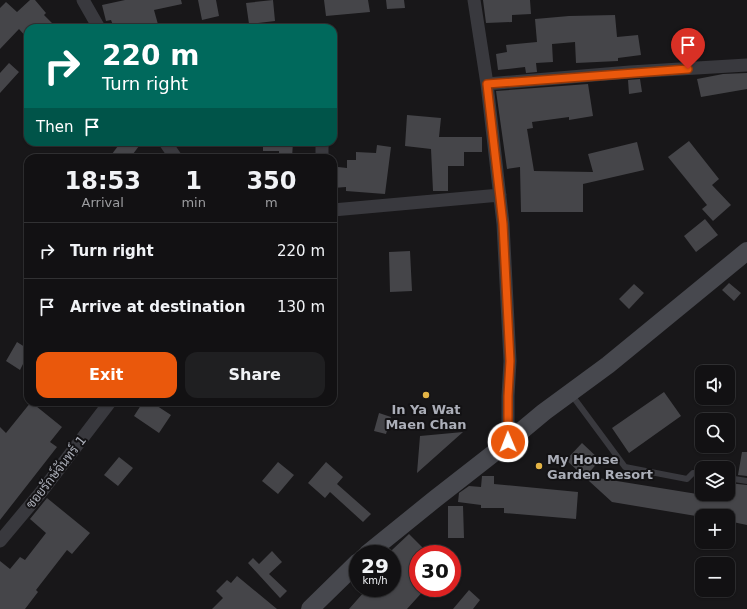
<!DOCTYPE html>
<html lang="en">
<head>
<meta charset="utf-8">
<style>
  body { margin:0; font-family:"DejaVu Sans",Sarabun,sans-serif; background:#1f1f21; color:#f1f3f6; height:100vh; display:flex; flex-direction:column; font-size:15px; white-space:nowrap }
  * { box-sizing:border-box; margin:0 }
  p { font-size:13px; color:#9c9da0 }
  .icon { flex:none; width:22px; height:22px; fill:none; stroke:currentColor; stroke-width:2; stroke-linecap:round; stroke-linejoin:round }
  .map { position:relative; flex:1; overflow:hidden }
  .drawer { position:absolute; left:24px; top:154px; width:313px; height:252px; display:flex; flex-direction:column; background:#121113; border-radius:12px; box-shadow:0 1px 3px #0004,0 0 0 1px #313133 }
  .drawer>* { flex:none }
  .top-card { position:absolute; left:24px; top:24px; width:313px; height:122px; border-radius:12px; box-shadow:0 1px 3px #0004,0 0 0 1px #313133; background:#00695c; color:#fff; overflow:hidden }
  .buttons { position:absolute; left:695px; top:365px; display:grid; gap:8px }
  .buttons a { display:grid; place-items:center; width:40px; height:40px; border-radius:8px; background:#121113; box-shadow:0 1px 3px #0004,0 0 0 1px #313133; font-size:20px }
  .speed { position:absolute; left:349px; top:545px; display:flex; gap:8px; font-size:20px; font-weight:700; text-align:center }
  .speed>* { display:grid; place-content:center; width:52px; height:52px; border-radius:50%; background:#121113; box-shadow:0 1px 3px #0004,0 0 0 1px #313133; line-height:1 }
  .speed small { font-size:10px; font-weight:400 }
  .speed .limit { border:6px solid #d22; background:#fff; color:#111 }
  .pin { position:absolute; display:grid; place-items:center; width:34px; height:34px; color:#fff; margin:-41px -17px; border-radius:50% 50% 50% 0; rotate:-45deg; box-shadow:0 0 4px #0007 }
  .pin .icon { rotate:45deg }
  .me { position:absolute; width:44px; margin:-22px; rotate:359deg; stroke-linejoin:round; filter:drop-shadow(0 0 3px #0008) }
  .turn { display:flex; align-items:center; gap:14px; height:84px; padding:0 12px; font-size:18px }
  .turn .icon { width:52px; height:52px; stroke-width:2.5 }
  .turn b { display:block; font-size:28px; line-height:34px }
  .then { display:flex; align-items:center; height:38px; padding:0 12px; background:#0003; gap:8px; font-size:15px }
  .eta { display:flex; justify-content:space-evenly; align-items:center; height:68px; text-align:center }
  .eta b { font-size:24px; font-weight:600; line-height:28px }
  .cta { display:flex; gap:8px; margin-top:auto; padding:8px 12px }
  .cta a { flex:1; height:46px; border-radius:12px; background:#ea580c; color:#fff; font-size:16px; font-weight:600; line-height:46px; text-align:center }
  .cta a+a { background:#1f1f21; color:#f1f3f6 }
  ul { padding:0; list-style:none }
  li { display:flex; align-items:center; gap:12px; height:56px; padding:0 12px; border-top:1px solid #313133 }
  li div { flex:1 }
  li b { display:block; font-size:15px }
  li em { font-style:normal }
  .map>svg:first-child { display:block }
  .building { fill:#454549 }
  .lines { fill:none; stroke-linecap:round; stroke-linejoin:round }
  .service { stroke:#39393e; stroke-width:6 }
  .minor { stroke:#39393e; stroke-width:13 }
  .secondary { stroke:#47484e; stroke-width:18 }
  .route-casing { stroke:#983908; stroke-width:10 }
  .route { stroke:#ea580c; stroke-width:7 }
  .poi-dot { fill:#e4b445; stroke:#131214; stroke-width:1.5 }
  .labels { text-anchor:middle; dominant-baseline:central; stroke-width:4; stroke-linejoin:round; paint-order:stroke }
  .poi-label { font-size:13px; font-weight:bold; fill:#abaeb8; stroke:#131214 }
  .street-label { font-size:13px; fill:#abaeb8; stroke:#131214 }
</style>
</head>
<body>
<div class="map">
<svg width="747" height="609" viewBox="0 0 747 609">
  <rect width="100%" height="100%" fill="#181719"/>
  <path class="building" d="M30,0h5l11,13 -2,2 13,13h-29v11l-9,-10 -19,20v-41l6,-6 11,10z
    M125,0h56l1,4 -28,6 5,18h-45l-3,-8 -5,1 -4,-16z
    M198,0h18l3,16 -17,4z
    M273,0l2,21 -26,3 -3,-21z
    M324,0h44l2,12 -44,4z
    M386,0h18l1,8 -18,1z
    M483,0h47l1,14 -19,1v7l-26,1z
    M615,15l2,22 21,-2 3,20 -23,3v3l-42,2 -1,-21 -23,2 1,18 -17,1 1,9 -11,1 -1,-6 -27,3 -2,-16 11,-2 -1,-7 31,-3 -2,-23 34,-3z
    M9,63l10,9 -19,21v-20z
    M747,73v16l-46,8 -4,-18 26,-5z
    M640,79l2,13 -13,2 -1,-14z
    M588,84l5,32 -24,4v-3l-37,5 1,6 -6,1 7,42 59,1 -5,-18 49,-12 7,28 -61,14v28h-62l-1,-45 -13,2 -11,-78z
    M407,115l34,3 -2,19h43v15h-18v14h-16v25h-15l-2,-42 -26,-3z
    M689,141l30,38 -7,6 19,20 -18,16 -11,-12 5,-4 -39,-48z
    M121,142h21l-12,16h-21z
    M263,142h30l-1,16h-13v-7h-16z
    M377,145l14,2 -6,47 -39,-3v-4l-13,1v-16h5v-5l9,1v-8h9v-8l20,1z
    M705,219l13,16 -22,17 -12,-16z
    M410,251l2,40 -22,1 -1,-40z
    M729,283l12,10 -7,8 -12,-11z
    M634,284l10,9 -15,16 -10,-10z
    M17,342l11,7v16l-4,-3 -4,8 -14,-9z
    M664,392l17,24 -52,37 -17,-25z
    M31,402l31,25 -12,15 7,5 -57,73v-93l6,6z
    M143,402h8l20,13 -12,18 -25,-17z
    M379,413l12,4 -5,17 -12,-3z
    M463,432l-46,41 3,-37z
    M582,443l18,17 -14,16 142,23v-16l19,2v40l-19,-4v-5h-26v1l-90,-15 -46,-42z
    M742,452h5v24l-9,-1z
    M119,457l14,11 -15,18 -14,-11z
    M278,462l16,13 -16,19 -16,-13z
    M326,462l17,15 -6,7 34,30 -8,8 -33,-30 -5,6 -17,-15z
    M482,476h12v8l84,8 -2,27 -72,-6v-5h-23v-3l-23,-3 1,-9 10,-7 12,1z
    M47,498l43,35 -18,21 -5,-4 -31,40 2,2 -13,17h-25v-48l10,8 10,-12 5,3 21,-27 -16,-14z
    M448,506h15l1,32h-16z
    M409,534l20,20h-11v34h8l-19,21h-58l15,-17 -5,-4h33v-38z
    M272,551l10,11 -13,12 18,17 -7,7 -32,-35 5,-5 6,6z
    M237,576l40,33h-65l11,-11 -7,-7 11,-11 4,3z
    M469,590l11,10 -7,9h-20z"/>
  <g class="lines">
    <path class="service" d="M571,394l54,73 62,12 6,-6 9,1
      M728,478l19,3"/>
    <path class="minor" d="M83,0l16,28
      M474,0l13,84 16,140 7,137 -2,35v46
      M487,84l143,-12 117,-7
      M165,142l11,16
      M322,158v-16
      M333,210l167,-15
      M0,541l42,-50 68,-89"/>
    <path class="secondary" d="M367,554l68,-55 73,-57 36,-30 64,-47 139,-114
      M310,609l48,-47"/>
  </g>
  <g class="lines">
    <g class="route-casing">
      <path id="route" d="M508,442v-46l2,-35 -7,-137 -16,-140 201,-15"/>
    </g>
    <use href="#route" class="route"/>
  </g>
  <g class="poi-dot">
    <circle cx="426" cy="395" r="4"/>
    <circle cx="539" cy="466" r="4"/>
  </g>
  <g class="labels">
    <g class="poi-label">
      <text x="426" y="409">In Ya Wat<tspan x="426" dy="15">Maen Chan</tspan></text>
      <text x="547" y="459" text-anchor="start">My House<tspan x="547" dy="15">Garden Resort</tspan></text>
    </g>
    <g class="street-label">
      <text transform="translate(56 472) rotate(-52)">ซอยรักษ์จันทร์ 1</text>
    </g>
  </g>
</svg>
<div class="buttons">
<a><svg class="icon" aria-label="sound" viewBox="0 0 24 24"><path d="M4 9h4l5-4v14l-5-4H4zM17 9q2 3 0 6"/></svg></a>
<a><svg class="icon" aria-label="search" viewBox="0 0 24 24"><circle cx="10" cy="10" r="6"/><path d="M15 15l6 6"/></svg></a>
<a><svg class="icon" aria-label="layers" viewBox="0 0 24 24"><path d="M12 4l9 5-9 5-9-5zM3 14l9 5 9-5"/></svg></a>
<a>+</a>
<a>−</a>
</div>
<div class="speed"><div>29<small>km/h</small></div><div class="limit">30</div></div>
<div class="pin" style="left:688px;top:69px;background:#d93025"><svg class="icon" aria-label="arrive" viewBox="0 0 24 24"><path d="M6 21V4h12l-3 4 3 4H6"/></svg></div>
<svg class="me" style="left:508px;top:442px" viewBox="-20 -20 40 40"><circle r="17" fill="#ea580c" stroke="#fff" stroke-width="3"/><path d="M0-11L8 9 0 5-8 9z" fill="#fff"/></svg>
<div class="top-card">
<div class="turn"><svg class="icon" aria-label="right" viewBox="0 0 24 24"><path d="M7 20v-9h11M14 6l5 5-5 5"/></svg><div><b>220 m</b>Turn right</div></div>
<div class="then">Then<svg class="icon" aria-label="arrive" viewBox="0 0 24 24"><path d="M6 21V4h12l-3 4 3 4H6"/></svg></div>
</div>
<section class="drawer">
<div class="eta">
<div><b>18:53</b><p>Arrival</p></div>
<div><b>1</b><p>min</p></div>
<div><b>350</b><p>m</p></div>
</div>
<ul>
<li><svg class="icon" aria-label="right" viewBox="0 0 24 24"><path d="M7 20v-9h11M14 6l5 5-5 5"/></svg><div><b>Turn right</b></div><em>220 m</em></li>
<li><svg class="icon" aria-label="arrive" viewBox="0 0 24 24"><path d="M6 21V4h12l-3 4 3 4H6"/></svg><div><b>Arrive at destination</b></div><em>130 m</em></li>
</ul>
<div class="cta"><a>Exit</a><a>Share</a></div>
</section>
</div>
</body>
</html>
